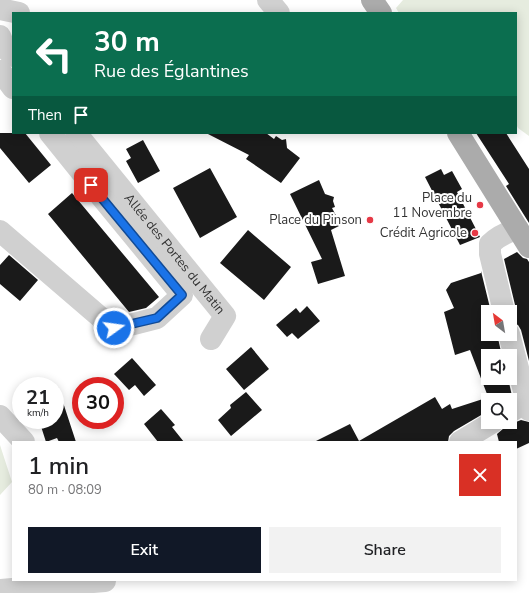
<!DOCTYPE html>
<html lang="en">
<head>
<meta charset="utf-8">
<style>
  body { margin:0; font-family:"Nunito Sans",sans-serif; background:#f2f2f2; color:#202124; height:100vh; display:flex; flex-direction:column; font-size:15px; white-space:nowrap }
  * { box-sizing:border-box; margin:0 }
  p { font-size:13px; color:#757577 }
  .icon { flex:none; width:22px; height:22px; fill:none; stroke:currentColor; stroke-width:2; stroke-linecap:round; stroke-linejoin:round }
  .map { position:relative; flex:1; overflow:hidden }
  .drawer { position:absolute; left:12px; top:441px; width:505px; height:140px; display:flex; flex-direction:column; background:#fff; border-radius:0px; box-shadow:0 2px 10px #0003 }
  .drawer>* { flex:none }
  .top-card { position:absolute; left:12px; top:12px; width:505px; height:122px; border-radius:0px; box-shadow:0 2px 10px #0003; background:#0b6e4f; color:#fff; overflow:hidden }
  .needle { width:26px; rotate:329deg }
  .fabs { position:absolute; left:481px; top:305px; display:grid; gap:8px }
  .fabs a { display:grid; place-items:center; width:36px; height:36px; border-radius:0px; background:#fff; box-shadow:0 2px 10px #0003; font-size:20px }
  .speed { position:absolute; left:12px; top:377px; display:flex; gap:8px; font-size:20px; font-weight:700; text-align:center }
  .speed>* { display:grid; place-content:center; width:52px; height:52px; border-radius:50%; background:#fff; box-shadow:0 2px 10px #0003; line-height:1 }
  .speed small { font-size:10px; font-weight:400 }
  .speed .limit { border:6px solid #d22; background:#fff; color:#111 }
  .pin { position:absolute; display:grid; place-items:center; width:34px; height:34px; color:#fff; margin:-17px; border-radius:8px; box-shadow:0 2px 6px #0006 }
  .me { position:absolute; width:44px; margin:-22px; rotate:76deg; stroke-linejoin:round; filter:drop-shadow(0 0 3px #0008) }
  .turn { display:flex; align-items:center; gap:14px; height:84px; padding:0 16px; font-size:18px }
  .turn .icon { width:52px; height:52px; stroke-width:2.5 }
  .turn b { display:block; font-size:28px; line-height:34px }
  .then { display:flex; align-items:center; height:38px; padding:0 16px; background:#0003; gap:8px; font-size:15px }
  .round { display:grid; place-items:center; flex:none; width:42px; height:42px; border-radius:0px; background:#f2f2f2 }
  .overview { display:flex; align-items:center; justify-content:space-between; height:68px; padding:0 16px }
  h1 { font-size:24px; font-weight:600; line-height:30px }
  .button { display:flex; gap:8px; margin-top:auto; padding:8px 16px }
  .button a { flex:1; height:46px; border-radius:0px; background:#111827; color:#fff; font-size:16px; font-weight:600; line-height:46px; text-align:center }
  .button a+a { background:#f2f2f2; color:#202124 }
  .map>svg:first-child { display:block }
  .green { fill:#e6ecdf }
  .building { fill:#1a1a1a }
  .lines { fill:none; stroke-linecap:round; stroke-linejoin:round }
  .minor { stroke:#d0d0d0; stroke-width:22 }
  .major { stroke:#ababab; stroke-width:22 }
  .route-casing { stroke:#114b97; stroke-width:10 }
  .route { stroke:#1a73e8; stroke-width:7 }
  .poi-dot { fill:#e63946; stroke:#fff; stroke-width:1.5 }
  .labels { text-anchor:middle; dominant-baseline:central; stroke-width:4; stroke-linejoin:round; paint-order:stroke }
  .poi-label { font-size:13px; fill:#333; stroke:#fff; text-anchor:end }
  .street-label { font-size:13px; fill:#333; stroke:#fff }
</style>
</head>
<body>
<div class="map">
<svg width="529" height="593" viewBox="0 0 529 593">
  <rect width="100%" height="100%" fill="#fff"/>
  <path class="green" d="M403,0h126v136l-11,-8 -2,-4v-111h-117l-3,-5z
    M0,445l12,37 -12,13z"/>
  <path class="building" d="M0,133h25l26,32 -22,18 -29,-35z
    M206,133h60l8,6 2,-3 6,4 4,-1 1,9 13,10 -19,25 -35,-24 3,-4z
    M476,133h30l23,36v54l-23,-37 3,-2z
    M143,140l17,31 -22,12 -12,-22 5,-3 -5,-9z
    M210,168l27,49 -37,21 -27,-50z
    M441,169l3,6 8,-4 10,18 -5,3 23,45 -20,8 -35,-68z
    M319,180l6,14 9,3 -1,4 2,6 -3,1 9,17 -10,5 14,46 -27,8 -7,-22 11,-3 -32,-65z
    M72,193l87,104 -13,11 -17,4 -81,-98z
    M248,230l43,37 -27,33 -44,-37z
    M517,252l6,6 4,1 2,3v99l-8,-31 -3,-5 -7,-3 5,-6v-7l-12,-50z
    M9,255l29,25 -18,21 -20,-17v-19z
    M481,271l10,41h-3v22h9l5,22h-14v22h20l4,18 -6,4h-18v11l-34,20 -5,5 -1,6h-134l36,-18 9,17 76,-44 7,12 8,-5 2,5 34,-11 -1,-4h2l-17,-44 -15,5 -11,-43 10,-4 -8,-18 5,-7 30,-10z
    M307,306l13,15 -22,18 -6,-6 -5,4 -11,-12 20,-17 4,5z
    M251,347l18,22 -25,21 -18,-21z
    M132,358l24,27 -12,11 -9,-11 -6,5 -15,-16z
    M55,387h3l18,55h-17l-2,-4 -11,4 -7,-22h16z
    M246,392l16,18 -31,26 -13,-16 13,-12 -1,-3z
    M161,409l14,16 -3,2 12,15h-26l-14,-18z
    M521,420l8,2v21l-13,6v-7h-17l-2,-8 7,-6 1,-5 6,1z"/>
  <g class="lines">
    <g class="minor">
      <path d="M268,0l11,13"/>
      <path d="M0,9l19,4"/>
      <path d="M0,36l5,12 8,8"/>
      <path d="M0,71l13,17"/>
      <path id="s1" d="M76,133l149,183 -14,23"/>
      <path d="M0,231l114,98 43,-11 25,-23 -83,-101 -49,-61"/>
      <path d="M504,312l-14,-58v-10c8,-8 17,-12 28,-15"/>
      <path d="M509,334l20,76"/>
      <path d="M510,412l16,-10"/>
      <path d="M0,416l24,26"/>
      <path d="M460,442l33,-20"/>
      <path d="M0,590l105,-9"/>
    </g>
    <path class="major" d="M372,0l9,13
      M458,133l71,114"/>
  </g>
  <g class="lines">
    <g class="route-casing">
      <path id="route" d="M91,185l91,110 -25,23 -43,10"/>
    </g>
    <use href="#route" class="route"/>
  </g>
  <g class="poi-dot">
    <circle cx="480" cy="205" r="4"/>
    <circle cx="370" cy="220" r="4"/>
    <circle cx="475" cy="233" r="4"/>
  </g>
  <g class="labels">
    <g class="poi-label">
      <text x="472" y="198">Place du<tspan x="472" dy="15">11 Novembre</tspan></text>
      <text x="362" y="220">Place du Pinson</text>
      <text x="467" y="233">Crédit Agricole</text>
    </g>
    <g class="street-label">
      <text stroke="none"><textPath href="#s1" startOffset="156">Allée des Portes du Matin</textPath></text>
    </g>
  </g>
</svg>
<div class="fabs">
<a><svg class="needle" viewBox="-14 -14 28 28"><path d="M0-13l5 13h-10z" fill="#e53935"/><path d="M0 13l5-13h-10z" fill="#757577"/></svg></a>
<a><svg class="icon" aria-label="sound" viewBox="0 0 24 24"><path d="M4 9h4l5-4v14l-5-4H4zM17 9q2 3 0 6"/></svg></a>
<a><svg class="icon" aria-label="search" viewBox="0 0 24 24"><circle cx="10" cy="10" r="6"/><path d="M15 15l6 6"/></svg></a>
</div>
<div class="speed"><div>21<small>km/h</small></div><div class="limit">30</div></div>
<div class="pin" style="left:91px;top:185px;background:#d93025"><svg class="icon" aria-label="arrive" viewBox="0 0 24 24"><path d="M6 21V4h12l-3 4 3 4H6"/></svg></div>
<svg class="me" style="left:114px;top:328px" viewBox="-20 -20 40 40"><circle r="17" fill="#1a73e8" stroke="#fff" stroke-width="3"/><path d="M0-11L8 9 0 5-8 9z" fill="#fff"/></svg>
<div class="top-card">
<div class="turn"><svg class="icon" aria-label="left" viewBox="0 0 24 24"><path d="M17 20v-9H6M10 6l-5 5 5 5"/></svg><div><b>30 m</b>Rue des Églantines</div></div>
<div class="then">Then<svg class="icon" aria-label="arrive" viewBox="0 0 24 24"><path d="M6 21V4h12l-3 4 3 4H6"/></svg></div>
</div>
<section class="drawer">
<div class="overview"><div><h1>1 min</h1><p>80 m · 08:09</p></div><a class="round" style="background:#d93025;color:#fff"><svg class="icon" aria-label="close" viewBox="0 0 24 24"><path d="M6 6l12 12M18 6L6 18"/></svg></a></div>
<div class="button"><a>Exit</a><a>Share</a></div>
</section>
</div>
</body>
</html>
